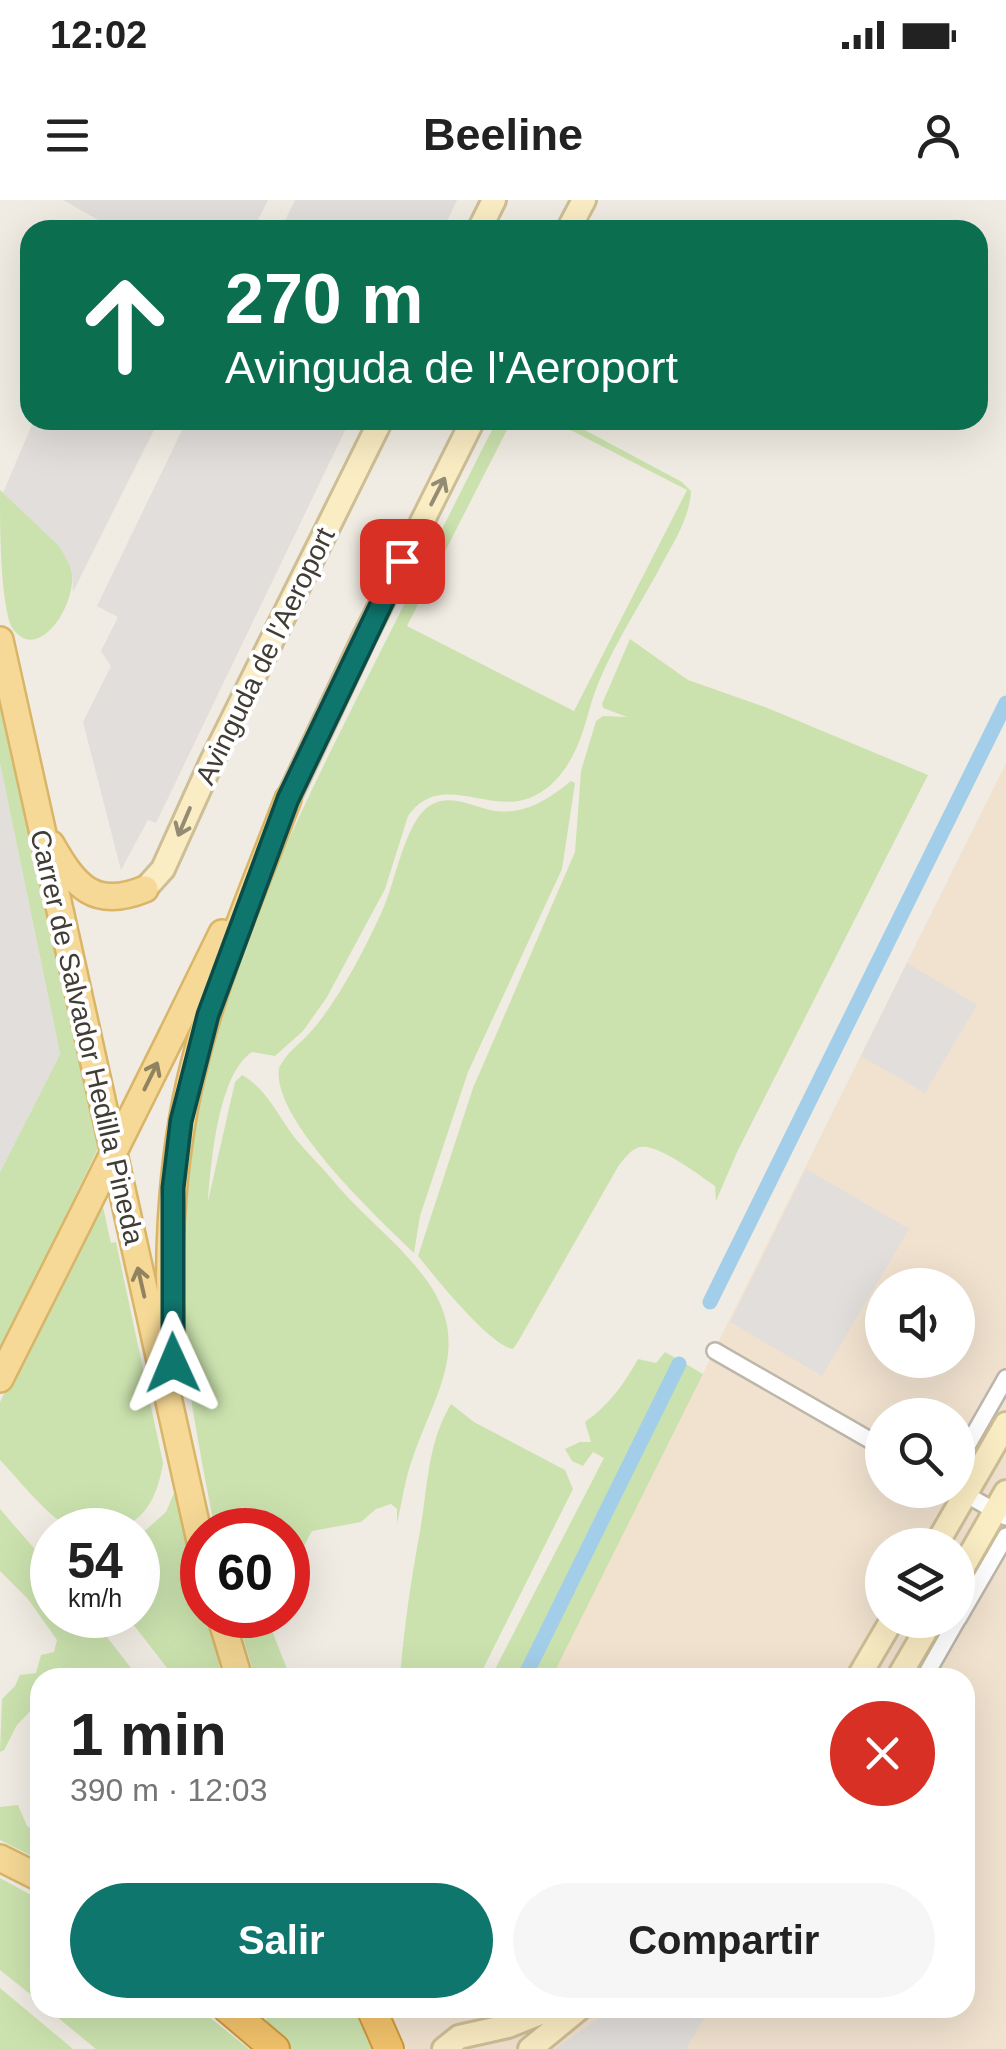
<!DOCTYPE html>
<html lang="es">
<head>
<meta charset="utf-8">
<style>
  body { margin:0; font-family:Arial,sans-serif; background:#f6f6f6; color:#222; height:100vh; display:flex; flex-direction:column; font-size:38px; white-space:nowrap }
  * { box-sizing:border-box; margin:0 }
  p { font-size:32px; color:#767676 }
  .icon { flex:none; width:55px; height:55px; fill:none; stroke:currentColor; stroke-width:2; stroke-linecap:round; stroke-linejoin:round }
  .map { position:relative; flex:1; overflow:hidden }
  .sheet { position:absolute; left:30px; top:1468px; width:945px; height:350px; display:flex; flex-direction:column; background:#fff; border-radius:30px; box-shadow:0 10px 40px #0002 }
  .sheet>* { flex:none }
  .guide { position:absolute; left:20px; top:20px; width:968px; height:210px; border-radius:30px; box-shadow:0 10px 40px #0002; background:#0b6e4f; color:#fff; overflow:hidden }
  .tools { position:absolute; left:865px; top:1068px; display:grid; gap:20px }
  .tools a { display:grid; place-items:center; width:110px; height:110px; border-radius:50%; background:#fff; box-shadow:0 10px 40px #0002; font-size:50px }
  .speed { position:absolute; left:30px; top:1308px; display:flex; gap:20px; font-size:50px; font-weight:700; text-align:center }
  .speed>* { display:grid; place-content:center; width:130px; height:130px; border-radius:50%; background:#fff; box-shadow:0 10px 40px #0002; line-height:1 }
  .speed small { font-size:25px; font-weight:400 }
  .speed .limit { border:15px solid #d22; background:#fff; color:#111 }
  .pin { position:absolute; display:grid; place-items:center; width:85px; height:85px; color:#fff; margin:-42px; border-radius:20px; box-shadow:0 5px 15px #0006 }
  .me { position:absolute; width:110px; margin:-55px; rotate:359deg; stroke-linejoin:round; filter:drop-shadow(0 0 8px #0008) }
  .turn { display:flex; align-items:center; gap:35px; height:210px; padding:0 40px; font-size:45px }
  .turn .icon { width:130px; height:130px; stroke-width:2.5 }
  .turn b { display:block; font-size:70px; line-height:85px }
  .round { display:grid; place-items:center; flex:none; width:105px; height:105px; border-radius:52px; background:#f6f6f6 }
  .overview { display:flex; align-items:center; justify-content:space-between; height:170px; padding:0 40px }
  h1 { font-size:60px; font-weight:800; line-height:75px }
  .primary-button { display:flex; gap:20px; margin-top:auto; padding:20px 40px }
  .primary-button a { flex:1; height:115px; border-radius:60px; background:#0f766e; color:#fff; font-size:40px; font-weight:800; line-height:115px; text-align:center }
  .primary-button a+a { background:#f6f6f6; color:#222 }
  .status { display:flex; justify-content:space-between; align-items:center; height:70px; padding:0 50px; background:#fff; direction:ltr }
  .status svg { height:28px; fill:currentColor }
  header { display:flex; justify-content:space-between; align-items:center; height:130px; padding:0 40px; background:#fff; font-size:45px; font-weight:800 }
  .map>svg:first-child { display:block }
  .commercial { fill:#f1e2cf; fill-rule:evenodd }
  .green { fill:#cbe2ae }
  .parking { fill:#e1dedb }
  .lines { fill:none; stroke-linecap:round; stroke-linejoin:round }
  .canal { stroke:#a3cee9; stroke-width:15 }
  .street-casing { stroke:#bdb6aa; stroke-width:20 }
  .secondary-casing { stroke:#cdbe96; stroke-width:28 }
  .primary-casing { stroke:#d9b568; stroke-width:30 }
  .highway-casing { stroke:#d0983d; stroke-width:32 }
  .street { stroke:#fff; stroke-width:15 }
  .secondary { stroke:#faecc3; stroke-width:22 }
  .primary { stroke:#f6d996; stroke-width:25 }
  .highway { stroke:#f2c36c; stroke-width:28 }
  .primary-bridge-casing { stroke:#d9b568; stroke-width:30; stroke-linecap:butt }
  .primary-bridge { stroke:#f6d996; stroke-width:25 }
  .oneway { stroke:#948b74 }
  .oneway2 { stroke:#928360 }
  .route-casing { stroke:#0a4d48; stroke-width:25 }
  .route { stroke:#0f766e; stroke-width:18 }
  .labels { text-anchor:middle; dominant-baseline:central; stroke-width:8; stroke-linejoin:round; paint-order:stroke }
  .street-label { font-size:28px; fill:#413c34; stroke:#fff }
</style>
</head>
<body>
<div class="status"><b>12:02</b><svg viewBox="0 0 49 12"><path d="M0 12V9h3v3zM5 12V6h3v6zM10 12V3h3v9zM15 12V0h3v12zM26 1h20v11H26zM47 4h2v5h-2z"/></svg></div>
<header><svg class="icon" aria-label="menu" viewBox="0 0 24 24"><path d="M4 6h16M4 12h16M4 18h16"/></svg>Beeline<svg class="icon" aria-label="person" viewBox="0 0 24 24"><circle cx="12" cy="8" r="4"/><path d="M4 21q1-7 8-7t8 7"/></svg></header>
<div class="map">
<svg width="1006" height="1849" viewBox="0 0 1006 1849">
  <rect width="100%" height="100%" fill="#f0ece3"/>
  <path class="commercial" d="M1006,563v1286h-599l-21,-38 1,-3h578v-330l-413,-1zM882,1085h76v75h-76zM882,1215h76v75h-76zM882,1345h76v75h-76z"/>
  <path class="green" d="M497,220h15l-105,206 167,85 113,-221 -136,-70h15l116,62 9,9c-1,25 -16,49 -28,71 -21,40 -48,80 -65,122 -10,24 -13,50 -26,73 -8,15 -20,30 -36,38 -43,24 -94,-27 -128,21l-23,73 -58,108 -24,34 -28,25 -23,-4c-34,22 -41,111 -44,149l27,-119 7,-7c25,14 36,41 53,63 13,16 28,30 41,46 28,33 63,59 89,94 49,66 10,114 -12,179 -8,21 -11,45 -16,67v-15l-6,-5 -15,5 -15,13 -49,9c-12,19 -12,34 -2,54l-22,6v-61h-34l-12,-25 6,25h-33c-22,-114 -47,-236 -32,-353 21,-169 96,-322 171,-473 48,-95 95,-189 143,-284z
    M0,290c23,22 62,47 71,79 9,31 -33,100 -60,57 -11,-30 -11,-100 -11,-136z
    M630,439l58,41 77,27 163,68 -190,375 -22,51 -1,-15c-15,-10 -61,-46 -78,-38 -7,3 -13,11 -18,17l-100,175 -6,9c-24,-4 -78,-72 -95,-93l55,-168 102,-236 6,-81 15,-50 7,-5 24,1 -24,-9 -1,-4z
    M0,494l101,448 -101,209v-179l60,-118 -60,-290z
    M571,581l4,2 -13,86 -94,203 -48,144 -6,37c-36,-35 -143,-134 -135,-185 8,-17 24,-26 35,-40 26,-31 52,-81 69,-119 12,-26 22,-87 46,-103 20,-14 45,1 66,5 30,4 54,-12 76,-30z
    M100,994l11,49 5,-1 47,221c-6,37 -21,67 -63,67 -15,0 -26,2 -38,-7 -23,-17 -42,-42 -62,-63v-58z
    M665,1152l38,22 -151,303h-61l113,-219 -11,-6 -10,14 -11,-5 -7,-12 15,-7h11l-6,-20c24,-17 39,-38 53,-63l18,4z
    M451,1204l23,18 91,48 8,19 -94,188h-79c4,-49 11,-97 20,-146 8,-44 7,-87 31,-127z
    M174,1293h4l24,91v31h9c6,22 5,41 11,62h-48l-48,-62h12v-78l28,-25z
    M0,1309l52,60v46h38l48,62 -98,1v23l-23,24 -13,25 -4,2 2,-53 13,-13 5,-11 16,-2 5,-18 13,-3 3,-12 -29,-41 -28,-28z
    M236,1415h30l24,62h-35z
    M18,1605l9,21 13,9v25l-40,-20v-33z
    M0,1678l40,22v102l-40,-32z
    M0,1788l73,61h-73z
    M46,1808h152l51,41h-153z
    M263,1808h93l16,41h-84l-20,-23z"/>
  <path class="parking" d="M63,0h205l-15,30h-137z
    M295,0h162l-14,30h-163z
    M34,220h125l-86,172 -1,-22 -12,-23 -57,-54z
    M187,220h163l-194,403 -8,-3 -27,50 -38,-148 28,-56 -10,-15 17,-34 -21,-11z
    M0,564l60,290 -60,118z
    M907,763l70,42 -52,88 -64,-37z
    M806,969l103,60 -87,147 -92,-54z
    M441,1808h78l-29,9 -30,1 -15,-4z
    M614,1808h96l-24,41h-131z"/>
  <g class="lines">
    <path class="canal" d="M710,1102l296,-599
      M524,1478l155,-314"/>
    <g class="street-casing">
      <path id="street" d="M715,1151l167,96
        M958,1262l48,-84
        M958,1290l48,27
        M958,1419l48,-83
        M924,1478l33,-58"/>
    </g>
    <g class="secondary-casing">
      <path id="secondary" d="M479,30l15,-30
        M568,30l16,-30
        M288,599l76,-161 109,-218
        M145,689l18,-20 48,-106 170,-343
        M936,1345l70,-121
        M958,1376l48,-84
        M858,1478l34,-58
        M898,1478l34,-58
        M444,1849l15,-12 49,-11 45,-18
        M530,1849l50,-41"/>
    </g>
    <g class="primary-casing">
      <path id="primary" d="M0,440l202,910
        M51,644c24,42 43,66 94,45
        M173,833l49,-100
        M175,1175c-11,-98 -5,-215 19,-310 22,-91 61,-179 94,-266
        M0,1179l77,-153
        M220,1415l19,63
        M0,1658l40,20"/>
    </g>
    <g class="highway-casing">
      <path id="highway" d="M227,1808l48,41
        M371,1808l18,41"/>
    </g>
    <use href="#street" class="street"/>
    <use href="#secondary" class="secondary"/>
    <use href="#primary" class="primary"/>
    <use href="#highway" class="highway"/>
    <g class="primary-bridge-casing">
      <path id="primary-bridge" d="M77,1026l96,-193"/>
    </g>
    <use href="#primary-bridge" class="primary-bridge"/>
  </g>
  <defs><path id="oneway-shaft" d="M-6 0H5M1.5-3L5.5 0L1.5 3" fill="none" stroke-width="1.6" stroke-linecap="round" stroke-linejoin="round" transform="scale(2.5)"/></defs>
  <g class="oneway">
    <use href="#oneway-shaft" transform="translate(438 291) rotate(-63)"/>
    <use href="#oneway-shaft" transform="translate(184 622) rotate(113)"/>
  </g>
  <g class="oneway2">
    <use href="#oneway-shaft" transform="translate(151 876) rotate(-64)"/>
    <use href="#oneway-shaft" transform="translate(141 1082) rotate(-103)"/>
  </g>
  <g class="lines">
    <g class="route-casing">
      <path id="route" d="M173,1163v-175l8,-67 27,-106 80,-216 114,-238"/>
    </g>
    <use href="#route" class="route"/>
  </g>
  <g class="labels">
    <g class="street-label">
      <text transform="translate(265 456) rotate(-64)">Avinguda de l'Aeroport</text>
      <text transform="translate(87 837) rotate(77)">Carrer de Salvador Hedilla Pineda</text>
    </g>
  </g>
</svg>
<div class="tools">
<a><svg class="icon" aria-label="sound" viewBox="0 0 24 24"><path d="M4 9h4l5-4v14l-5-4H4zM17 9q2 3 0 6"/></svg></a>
<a><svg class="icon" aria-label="search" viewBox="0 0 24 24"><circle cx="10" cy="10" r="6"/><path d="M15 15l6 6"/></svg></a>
<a><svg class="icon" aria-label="layers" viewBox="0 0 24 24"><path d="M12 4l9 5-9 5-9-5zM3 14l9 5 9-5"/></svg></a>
</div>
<div class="speed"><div>54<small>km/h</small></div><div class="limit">60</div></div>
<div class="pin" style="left:402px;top:361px;background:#d93025"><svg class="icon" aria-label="arrive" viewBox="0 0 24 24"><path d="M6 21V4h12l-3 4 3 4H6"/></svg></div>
<svg class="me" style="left:173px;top:1163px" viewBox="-20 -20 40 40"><path d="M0-17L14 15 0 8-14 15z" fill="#0f766e" stroke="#fff" stroke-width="4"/></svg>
<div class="guide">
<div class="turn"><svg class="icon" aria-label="ahead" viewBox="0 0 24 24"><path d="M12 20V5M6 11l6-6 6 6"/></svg><div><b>270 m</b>Avinguda de l'Aeroport</div></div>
</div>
<section class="sheet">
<div class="overview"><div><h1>1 min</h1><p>390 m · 12:03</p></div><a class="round" style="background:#d93025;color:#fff"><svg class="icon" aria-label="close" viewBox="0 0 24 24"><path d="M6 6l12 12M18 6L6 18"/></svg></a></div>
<div class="primary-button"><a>Salir</a><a>Compartir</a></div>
</section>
</div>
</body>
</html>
